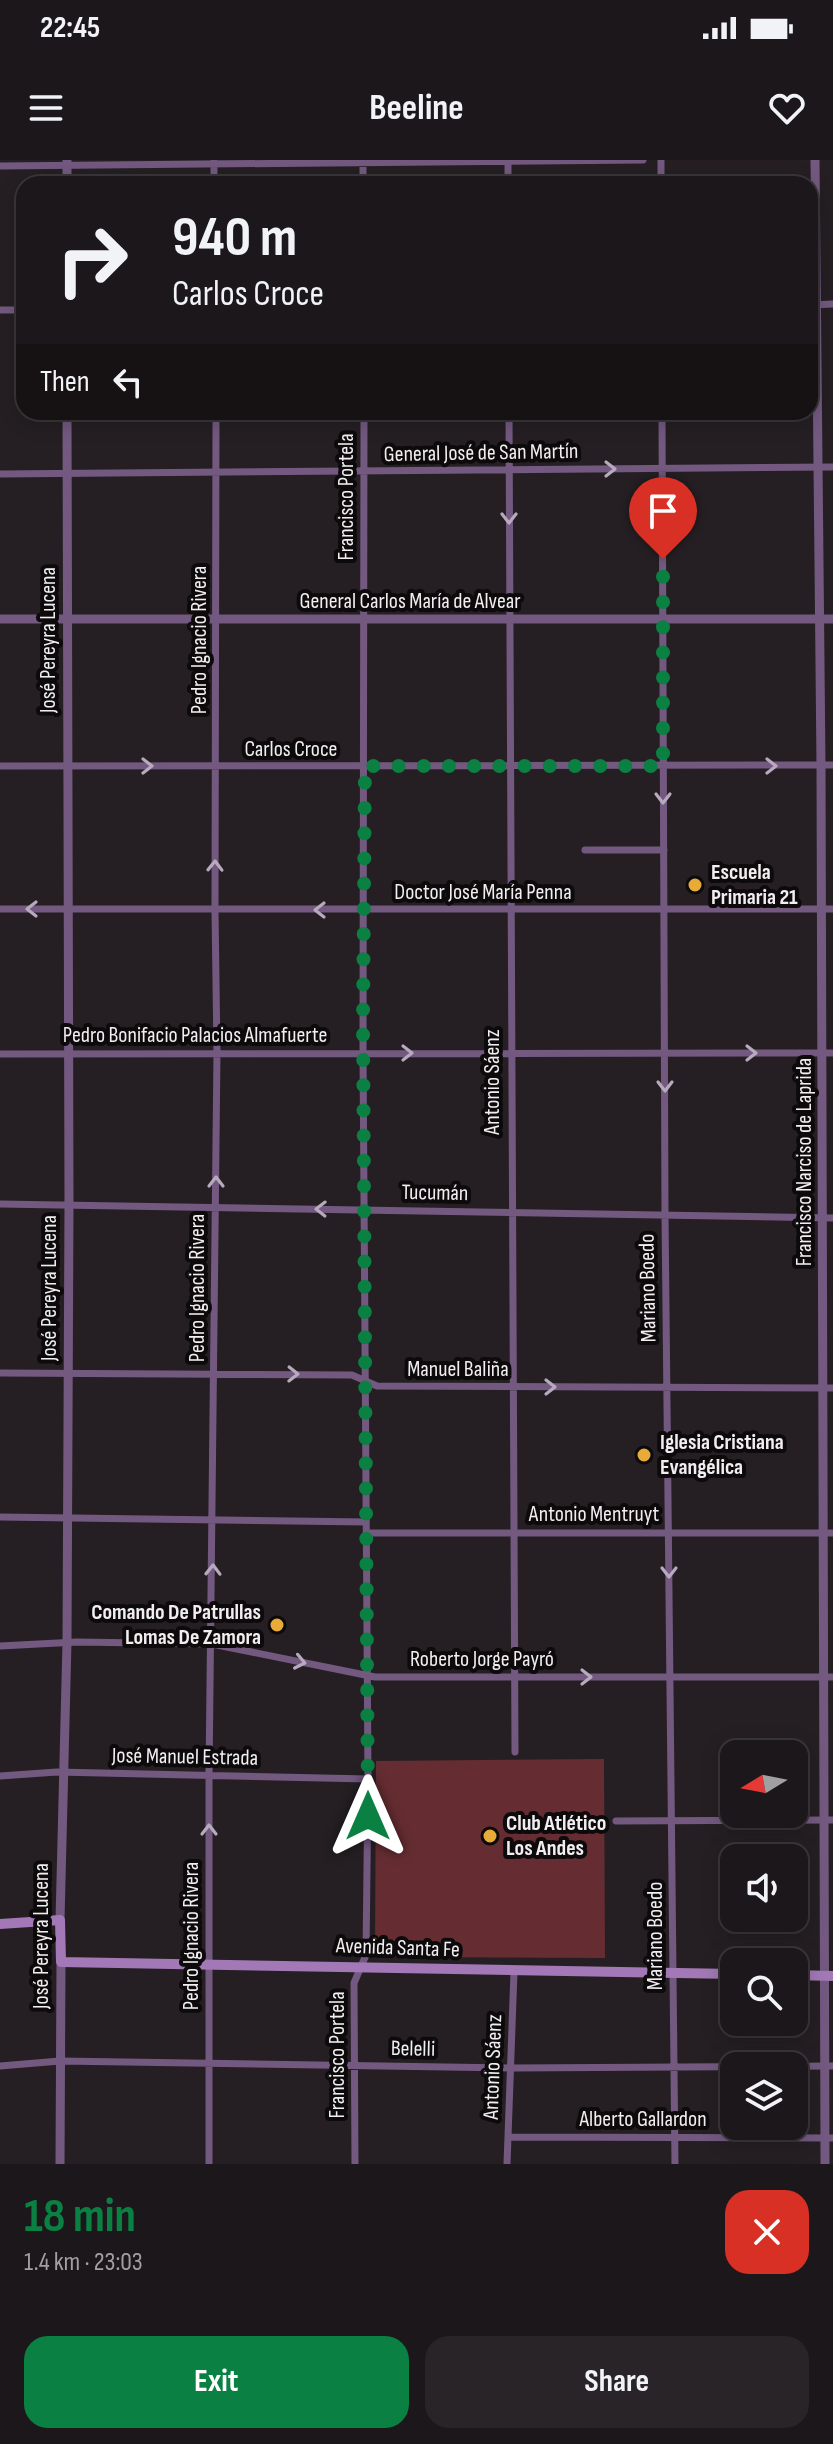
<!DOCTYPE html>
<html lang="en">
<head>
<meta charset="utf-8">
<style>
  body { margin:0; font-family:"Sofia Sans Condensed",sans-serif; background:#292427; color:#f1f3f6; height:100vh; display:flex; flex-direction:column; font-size:30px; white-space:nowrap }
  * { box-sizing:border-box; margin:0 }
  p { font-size:26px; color:#a09fa2 }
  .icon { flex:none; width:44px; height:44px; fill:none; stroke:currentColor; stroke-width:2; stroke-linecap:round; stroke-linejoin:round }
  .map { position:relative; height:2004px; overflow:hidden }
  .side { display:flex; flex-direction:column; background:#1c171a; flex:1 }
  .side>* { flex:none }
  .guide { position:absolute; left:16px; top:16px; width:802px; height:244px; border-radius:24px; box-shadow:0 4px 20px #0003,0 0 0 2px #3a3639; background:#1c171a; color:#f1f3f6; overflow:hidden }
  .needle { width:52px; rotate:260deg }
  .fabs { position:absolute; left:720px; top:1580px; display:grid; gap:16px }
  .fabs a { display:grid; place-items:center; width:88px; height:88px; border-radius:16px; background:#1c171a; box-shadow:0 4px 20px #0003,0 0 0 2px #3a3639; font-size:40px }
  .pin { position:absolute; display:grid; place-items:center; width:68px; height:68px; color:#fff; margin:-82px -34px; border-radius:50% 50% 50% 0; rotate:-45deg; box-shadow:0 0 8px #0007 }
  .pin .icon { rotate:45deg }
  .me { position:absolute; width:88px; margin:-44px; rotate:0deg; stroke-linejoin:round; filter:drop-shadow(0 0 6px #0008) }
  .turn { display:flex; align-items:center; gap:28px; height:168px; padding:0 24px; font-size:36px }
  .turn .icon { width:104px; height:104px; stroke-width:2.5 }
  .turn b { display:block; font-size:56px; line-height:68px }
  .then { display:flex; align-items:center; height:76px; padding:0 24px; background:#0003; gap:16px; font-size:30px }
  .round { display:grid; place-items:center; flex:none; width:84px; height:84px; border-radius:24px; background:#292427 }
  .headline { display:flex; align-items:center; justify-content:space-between; height:136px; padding:0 24px }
  h1 { font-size:48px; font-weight:700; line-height:60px; color:#0b8043 }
  .button { display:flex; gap:16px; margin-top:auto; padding:16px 24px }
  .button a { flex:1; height:92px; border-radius:24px; background:#0b8043; color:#fff; font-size:32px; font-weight:700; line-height:92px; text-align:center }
  .button a+a { background:#292427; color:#f1f3f6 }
  .status { display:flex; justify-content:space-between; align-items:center; height:56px; padding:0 40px; background:#1c171a; direction:ltr }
  .status svg { height:22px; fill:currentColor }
  header { display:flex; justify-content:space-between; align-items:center; height:104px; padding:0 24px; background:#1c171a; font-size:36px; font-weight:700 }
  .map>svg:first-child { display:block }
  .green { fill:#652d32 }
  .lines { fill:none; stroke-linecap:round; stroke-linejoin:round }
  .minor { stroke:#735980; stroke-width:7 }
  .tertiary { stroke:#735980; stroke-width:9 }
  .secondary { stroke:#a279b6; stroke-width:10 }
  .oneway { stroke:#b8aabe }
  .route { stroke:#0b8043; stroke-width:14; stroke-dasharray:0 25.2 }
  .poi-dot { fill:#e8ab37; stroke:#0c0a0b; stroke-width:3 }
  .labels { text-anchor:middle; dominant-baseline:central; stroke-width:8; stroke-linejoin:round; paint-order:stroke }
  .street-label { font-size:22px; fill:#f1edf0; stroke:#0c0a0b }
  .poi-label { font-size:22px; font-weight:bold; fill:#f1edf0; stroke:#0c0a0b; text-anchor:start }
</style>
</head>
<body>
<div class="status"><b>22:45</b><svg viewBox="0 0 49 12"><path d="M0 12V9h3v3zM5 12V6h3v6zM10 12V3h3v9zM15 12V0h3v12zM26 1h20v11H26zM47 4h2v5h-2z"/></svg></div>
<header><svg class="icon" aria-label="menu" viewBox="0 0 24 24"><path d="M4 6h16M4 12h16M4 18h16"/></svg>Beeline<svg class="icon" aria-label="heart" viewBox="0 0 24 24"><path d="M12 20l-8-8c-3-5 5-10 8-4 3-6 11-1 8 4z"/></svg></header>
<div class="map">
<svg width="833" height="2004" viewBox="0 0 833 2004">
  <rect width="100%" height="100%" fill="#251f23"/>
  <path class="green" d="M604,1599l1,199 -230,-1 1,-196z"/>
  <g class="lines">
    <path class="minor" d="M508,0v24
      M661,0v24
      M214,2v22
      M363,2v22
      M0,6l643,-6
      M810,145l23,-1
      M0,150h24
      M509,252l6,1340
      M662,252l3,802 10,950
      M0,314l833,-7
      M0,606l833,-1
      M585,690h79
      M0,749h833
      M0,894l833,-1
      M0,1044l833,14
      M0,1213l352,2 25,11 456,2
      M0,1357l366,5
      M366,1373h467
      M0,1486l77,-4 135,2 163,33h458
      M0,1616l57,-4 311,7
      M616,1661l217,-1
      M0,1906l60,-5 452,7 321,-2
      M508,1977l325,1
      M209,2004v-389l8,-722 -2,-143 1,-498
      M355,2004l-1,-181 12,-28 2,-176 -5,-727 1,-640
      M507,2004l7,-192"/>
    <path class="tertiary" d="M67,0v24
      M815,0l6,605 4,1399
      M0,459h833
      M60,1760l7,-278 2,-438 -2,-792
      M60,2004l1,-202"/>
    <path class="secondary" d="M0,1764l60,-4 1,42 673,12
      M794,1815l39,1"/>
  </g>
  <defs><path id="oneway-chevron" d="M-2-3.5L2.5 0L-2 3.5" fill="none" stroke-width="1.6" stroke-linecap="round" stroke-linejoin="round" transform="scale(2)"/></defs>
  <g class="oneway">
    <use href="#oneway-chevron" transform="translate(610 309)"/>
    <use href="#oneway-chevron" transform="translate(509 358) rotate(90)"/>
    <use href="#oneway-chevron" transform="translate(147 606)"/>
    <use href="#oneway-chevron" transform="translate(771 606)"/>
    <use href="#oneway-chevron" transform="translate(663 638) rotate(90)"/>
    <use href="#oneway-chevron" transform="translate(215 706) rotate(-89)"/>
    <use href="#oneway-chevron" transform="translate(32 749) rotate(180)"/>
    <use href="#oneway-chevron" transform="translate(320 750) rotate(-180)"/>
    <use href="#oneway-chevron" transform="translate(407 893)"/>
    <use href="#oneway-chevron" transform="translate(751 893)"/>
    <use href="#oneway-chevron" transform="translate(665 926) rotate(90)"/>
    <use href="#oneway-chevron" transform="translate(216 1022) rotate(-90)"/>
    <use href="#oneway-chevron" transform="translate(321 1049) rotate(-179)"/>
    <use href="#oneway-chevron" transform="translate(293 1214) rotate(1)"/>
    <use href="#oneway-chevron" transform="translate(550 1227)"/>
    <use href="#oneway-chevron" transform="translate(213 1410) rotate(-89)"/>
    <use href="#oneway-chevron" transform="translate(669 1412) rotate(90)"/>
    <use href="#oneway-chevron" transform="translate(300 1502) rotate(12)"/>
    <use href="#oneway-chevron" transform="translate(586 1517)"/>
    <use href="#oneway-chevron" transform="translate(209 1670) rotate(-90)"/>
  </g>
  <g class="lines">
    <path class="route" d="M368,1656l-5,-792 2,-258h298v-207"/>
  </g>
  <g class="poi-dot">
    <circle cx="695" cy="725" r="8"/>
    <circle cx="644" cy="1295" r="8"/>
    <circle cx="277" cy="1465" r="8"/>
    <circle cx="490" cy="1676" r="8"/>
  </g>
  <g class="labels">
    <g class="street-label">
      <text transform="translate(481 293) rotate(-1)">General José de San Martín</text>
      <text transform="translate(346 337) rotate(-90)">Francisco Portela</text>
      <text x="410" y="441">General Carlos María de Alvear</text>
      <text transform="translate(48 480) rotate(-90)">José Pereyra Lucena</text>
      <text transform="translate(199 480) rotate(-90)">Pedro Ignacio Rivera</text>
      <text x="291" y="589">Carlos Croce</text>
      <text x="483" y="732">Doctor José María Penna</text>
      <text x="195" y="875">Pedro Bonifacio Palacios Almafuerte</text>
      <text transform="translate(492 922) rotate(-90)">Antonio Sáenz</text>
      <text transform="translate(804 1002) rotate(-90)">Francisco Narciso de Laprida</text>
      <text transform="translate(435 1033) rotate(1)">Tucumán</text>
      <text transform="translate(49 1128) rotate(-90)">José Pereyra Lucena</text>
      <text transform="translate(197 1128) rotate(-90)">Pedro Ignacio Rivera</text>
      <text transform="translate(648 1128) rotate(-91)">Mariano Boedo</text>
      <text x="458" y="1209">Manuel Baliña</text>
      <text x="594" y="1354">Antonio Mentruyt</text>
      <text x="482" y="1499">Roberto Jorge Payró</text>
      <text transform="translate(185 1597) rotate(1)">José Manuel Estrada</text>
      <text transform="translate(41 1776) rotate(-90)">José Pereyra Lucena</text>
      <text transform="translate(191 1776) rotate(-90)">Pedro Ignacio Rivera</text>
      <text transform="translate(655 1776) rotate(-90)">Mariano Boedo</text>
      <text transform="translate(398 1788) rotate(2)">Avenida Santa Fe</text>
      <text transform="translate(413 1889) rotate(1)">Belelli</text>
      <text transform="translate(337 1895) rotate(-90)">Francisco Portela</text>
      <text transform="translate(493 1907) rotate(-88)">Antonio Sáenz</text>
      <text x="643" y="1959">Alberto Gallardon</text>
    </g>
    <g class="poi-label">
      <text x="711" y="712">Escuela<tspan x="711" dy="25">Primaria 21</tspan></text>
      <text x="660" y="1282">Iglesia Cristiana<tspan x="660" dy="25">Evangélica</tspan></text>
      <text x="261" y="1452" text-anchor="end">Comando De Patrullas<tspan x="261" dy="25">Lomas De Zamora</tspan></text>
      <text x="506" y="1663">Club Atlético<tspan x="506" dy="25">Los Andes</tspan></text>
    </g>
  </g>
</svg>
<div class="fabs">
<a><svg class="needle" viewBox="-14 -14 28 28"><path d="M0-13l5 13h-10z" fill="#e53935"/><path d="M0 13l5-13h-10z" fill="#a09fa2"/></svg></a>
<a><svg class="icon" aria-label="sound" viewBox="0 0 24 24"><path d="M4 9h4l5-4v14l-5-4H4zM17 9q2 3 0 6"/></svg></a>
<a><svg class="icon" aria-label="search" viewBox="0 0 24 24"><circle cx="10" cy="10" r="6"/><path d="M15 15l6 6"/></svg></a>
<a><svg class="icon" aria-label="layers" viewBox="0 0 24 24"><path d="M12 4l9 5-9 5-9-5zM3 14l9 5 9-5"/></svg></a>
</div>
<div class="pin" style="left:663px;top:399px;background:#d93025"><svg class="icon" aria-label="arrive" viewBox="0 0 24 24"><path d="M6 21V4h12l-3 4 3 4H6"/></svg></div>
<svg class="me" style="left:368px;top:1656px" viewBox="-20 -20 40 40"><path d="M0-17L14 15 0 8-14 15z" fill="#0b8043" stroke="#fff" stroke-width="4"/></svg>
<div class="guide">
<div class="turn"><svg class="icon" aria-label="right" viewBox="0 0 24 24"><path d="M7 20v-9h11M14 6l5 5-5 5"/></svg><div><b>940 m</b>Carlos Croce</div></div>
<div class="then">Then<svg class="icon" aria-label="left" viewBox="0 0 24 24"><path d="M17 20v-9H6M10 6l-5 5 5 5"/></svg></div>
</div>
</div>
<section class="side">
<div class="headline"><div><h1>18 min</h1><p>1.4 km · 23:03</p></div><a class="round" style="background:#d93025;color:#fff"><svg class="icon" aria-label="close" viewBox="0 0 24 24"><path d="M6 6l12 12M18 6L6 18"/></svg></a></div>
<div class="button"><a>Exit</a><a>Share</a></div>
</section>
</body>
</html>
